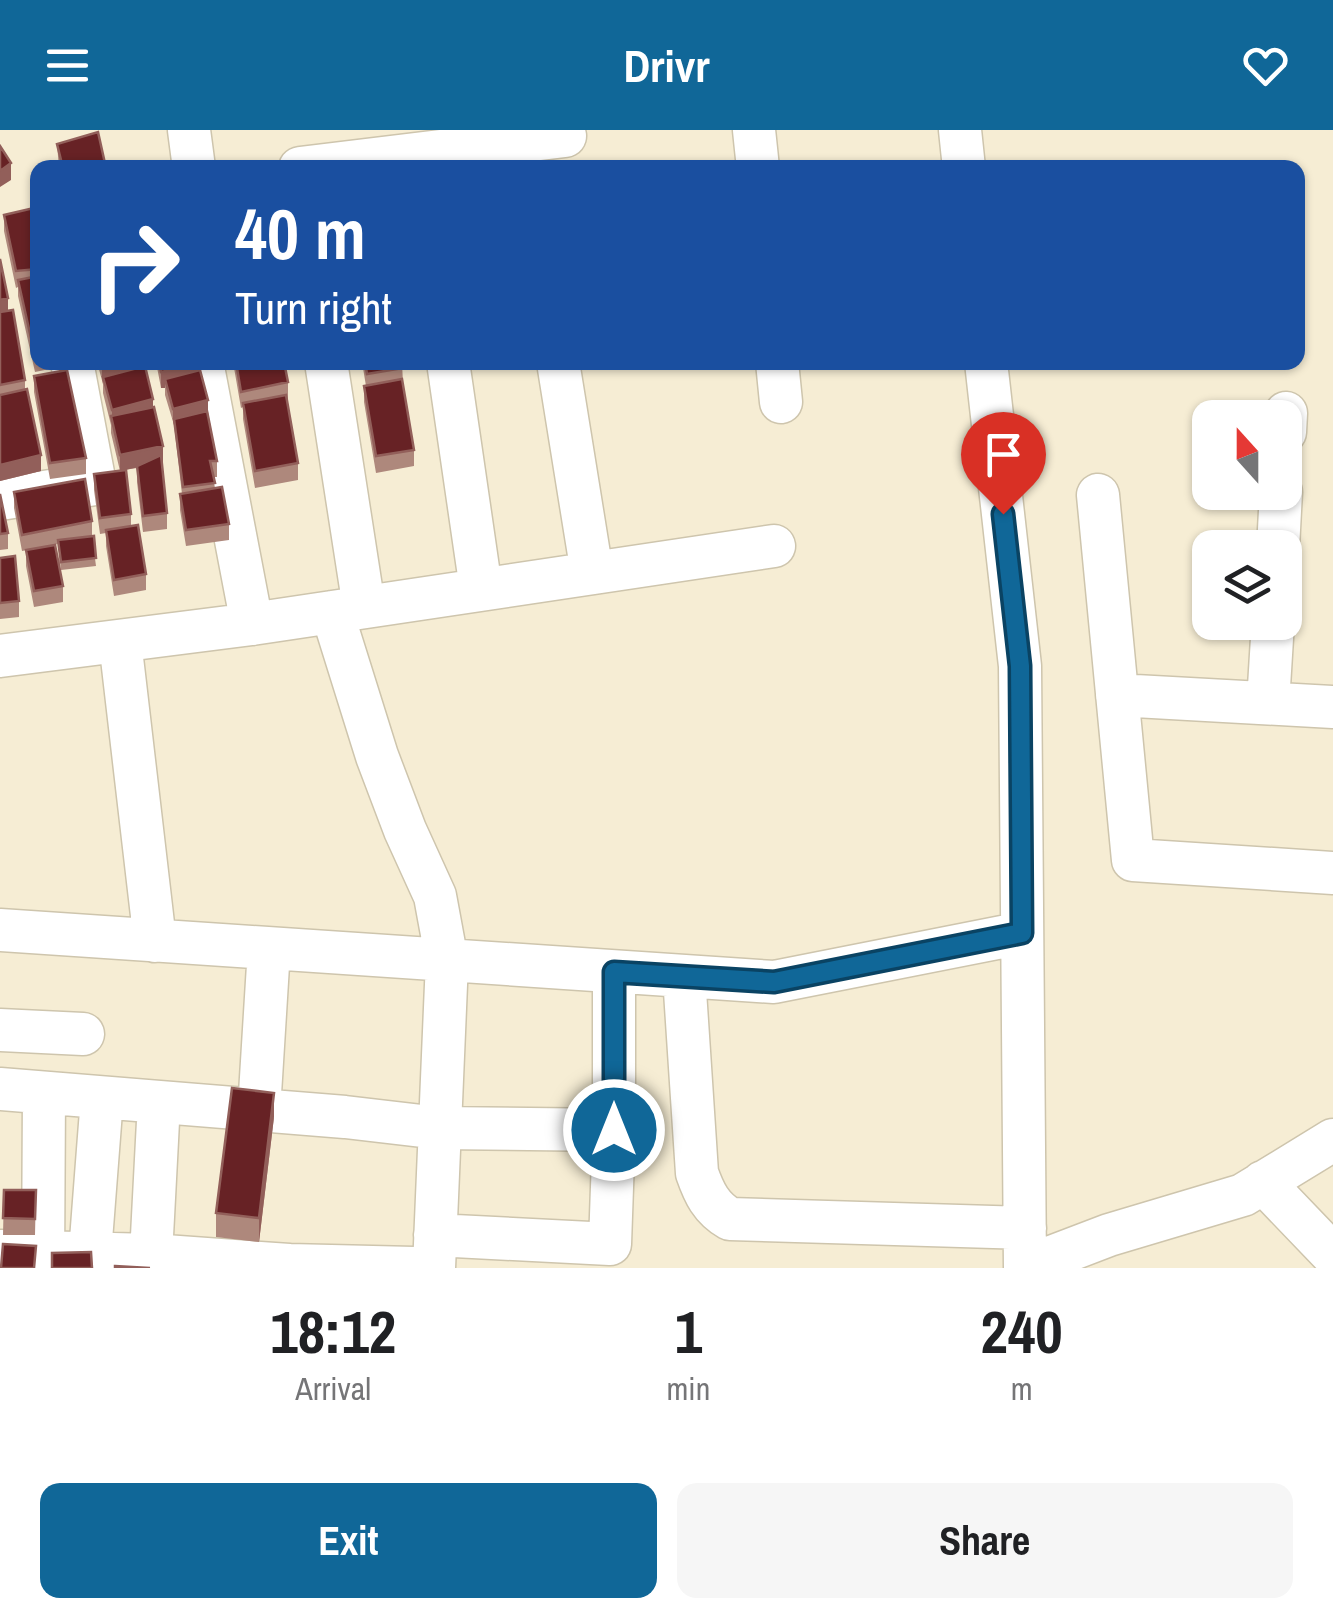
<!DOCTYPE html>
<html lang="en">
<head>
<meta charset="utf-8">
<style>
  body { margin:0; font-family:"Archivo Narrow",sans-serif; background:#f6f6f6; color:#202124; height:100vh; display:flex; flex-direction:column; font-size:38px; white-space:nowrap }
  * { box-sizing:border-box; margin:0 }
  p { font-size:32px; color:#757577 }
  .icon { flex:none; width:55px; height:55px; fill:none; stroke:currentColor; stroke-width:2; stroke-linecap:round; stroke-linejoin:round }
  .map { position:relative; height:1138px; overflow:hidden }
  .panel { display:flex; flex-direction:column; background:#fff; flex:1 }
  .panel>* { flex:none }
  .guide { position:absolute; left:30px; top:30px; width:1275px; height:210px; border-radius:20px; box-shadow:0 2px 8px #0004; background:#1a4fa0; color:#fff; overflow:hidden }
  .needle { width:65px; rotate:339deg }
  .controls { position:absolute; left:1192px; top:270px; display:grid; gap:20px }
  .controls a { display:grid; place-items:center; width:110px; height:110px; border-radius:20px; background:#fff; box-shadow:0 2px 8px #0004; font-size:50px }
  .pin { position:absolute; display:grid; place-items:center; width:85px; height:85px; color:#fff; margin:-102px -42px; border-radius:50% 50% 50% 0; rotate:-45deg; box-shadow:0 0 10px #0007 }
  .pin .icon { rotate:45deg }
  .me { position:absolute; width:110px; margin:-55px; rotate:0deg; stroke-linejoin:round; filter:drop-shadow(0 0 8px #0008) }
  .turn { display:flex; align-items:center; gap:35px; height:210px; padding:0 40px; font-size:45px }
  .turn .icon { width:130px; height:130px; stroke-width:2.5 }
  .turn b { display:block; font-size:70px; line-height:85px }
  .eta { display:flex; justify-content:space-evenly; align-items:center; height:170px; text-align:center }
  .eta b { font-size:60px; font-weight:700; line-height:70px }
  .action { display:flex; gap:20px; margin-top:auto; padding:20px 40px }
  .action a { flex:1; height:115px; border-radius:20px; background:#106798; color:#fff; font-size:40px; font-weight:700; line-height:115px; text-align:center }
  .action a+a { background:#f6f6f6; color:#202124 }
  header { display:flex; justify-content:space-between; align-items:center; height:130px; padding:0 40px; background:#106798; color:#fff; font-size:45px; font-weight:700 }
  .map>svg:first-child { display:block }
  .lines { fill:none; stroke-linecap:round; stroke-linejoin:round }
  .minor-casing { stroke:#cec5ad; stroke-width:45 }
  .minor { stroke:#fff; stroke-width:42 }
  .wall { fill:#ae887c }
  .shaded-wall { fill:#925f5a }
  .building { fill:#672225; stroke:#925f5a; stroke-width:2.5 }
  .route-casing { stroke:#0a4363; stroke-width:25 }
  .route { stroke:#106798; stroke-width:18 }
</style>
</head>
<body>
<header><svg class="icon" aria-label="menu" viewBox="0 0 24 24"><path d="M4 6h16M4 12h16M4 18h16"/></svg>Drivr<svg class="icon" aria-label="heart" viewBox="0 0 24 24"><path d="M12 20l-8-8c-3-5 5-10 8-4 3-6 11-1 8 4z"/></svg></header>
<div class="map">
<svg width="1333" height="1138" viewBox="0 0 1333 1138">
  <rect width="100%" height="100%" fill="#f6edd4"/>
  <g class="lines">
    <g class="minor-casing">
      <path id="minor" d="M189,0l5,38
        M754,0l4,38
        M960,0l4,38
        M300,38l265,-32
        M202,232l50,262
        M326,232l38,245
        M448,232l33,227
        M558,232l34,211
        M777,232l4,40
        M986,232l34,304 5,602
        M1285,302l1,-19
        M1098,365l35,365 200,13
        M0,369l95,-15 -23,-122
        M1278,418l3,-56
        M332,482l45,144 28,74 30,66 12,65 -13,307
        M120,511l35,300
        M0,526l252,-32 522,-78
        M1117,565l216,12
        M1268,573l5,-81
        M0,800l774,52 248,-49
        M684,846l13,197c7,20 14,35 33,46l295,9
        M0,900l83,4
        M0,959l345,28 94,11 175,2
        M259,980l10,-161
        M1263,1052l70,73
        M435,1105l175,9 4,-114v-158
        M0,1121l151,4 138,10v3
        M90,1123l12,-155
        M151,1125l8,-153
        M289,1135l125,3
        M1025,1137l84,-32 134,-40 90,-55
        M43,1138l1,-175"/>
    </g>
    <use href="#minor" class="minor"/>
  </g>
  <path class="wall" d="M57,14l49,24h-47z
    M38,77v155h26v4l-29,6 -17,-76v-9l-2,1 -12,-57v-16z
    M0,129l8,52 17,69v10l16,81 -41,10z
    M97,232h49v9l17,91 -2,1 6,50v16l-24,3 -6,-50v-14l-13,2 7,44v12l15,48v16l-32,6 -8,-50v-13l-6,1 -6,-44v-16l26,-3 -9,-38v-8l-8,-32v-9z
    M156,232h43l18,99v16h-4l2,11 14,36v16l-43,6 -6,-36v-16h2l-8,-69 -9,-30v-7h-4z
    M233,232h51l4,20v17h-2l12,64v17l-43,8 -12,-69v-12l-2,1z
    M362,232h40l1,22 11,66v16l-38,7 -12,-71v-16h2z
    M34,246l52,82v16l-36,5 -16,-87z
    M14,362l78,29v15l4,30 -35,4 -3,-26 -36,7 -8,-43z
    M0,364l8,39v16l-8,1z
    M26,420l37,36v16l-29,5 -8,-41z
    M0,428l19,43v16l-19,2z
    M274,987l-15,125 -43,-5v-24z
    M4,1060h32l-1,45h-32z"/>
  <path class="shaded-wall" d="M11,33v17l-11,7v-16z
    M8,168v16l-8,2v-16z
    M128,232h18v13l-43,2 -1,7v-16z
    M199,234v16l-34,-1v9h-4v-16z
    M153,269v16l-41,3v-8z
    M208,270v16l-34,3 -1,6v-16z
    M163,316v16l-43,9v-16z
    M41,325v16l-41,10v-16z
    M274,963v24l-15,125v-24z"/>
  <path class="building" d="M98,2l8,36h-43l-6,-24z
    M0,16l11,17 -11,8z
    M38,77v62l-22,2 -12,-56z
    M0,129l8,39 -8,2z
    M38,146v79l-3,1 -17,-76z
    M13,180l12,70 -25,5v-73z
    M101,232h27l-26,6z
    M159,232h40v2l-38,8z
    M236,232h48l4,20 -47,10z
    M365,232h37l1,6 -36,6z
    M145,236l8,33 -41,11 -9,-33z
    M67,240l19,88 -36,5 -16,-87z
    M200,240l8,30 -35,9 -8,-30z
    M402,249l12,71 -38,6 -12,-70z
    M27,259l14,66 -41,10v-70z
    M286,265l12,68 -43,8 -12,-68z
    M154,277l9,39 -43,9 -9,-39z
    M207,281l10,50h-7l5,22 -32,4 -9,-68z
    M161,325l6,58 -24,3 -6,-50z
    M126,340l5,44 -31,4 -6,-44z
    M85,349l7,42 -70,14 -8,-43z
    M222,357l7,37 -43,6 -6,-36z
    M0,364l8,39 -8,1z
    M138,395l8,49 -32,6 -8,-50z
    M94,406l2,22 -35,4 -3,-22z
    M55,415l8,41 -29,5 -8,-41z
    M15,426l4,45 -19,2v-45z
    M232,958l42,5 -15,125 -43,-5z
    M4,1060h32l-1,29 -32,-1z
    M3,1114l33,2 -2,22h-33z
    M91,1122l1,16h-40v-15z
    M115,1136l35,2h-35z"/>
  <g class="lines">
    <g class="route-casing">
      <path id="route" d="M614,1000v-158l160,10 248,-49 -2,-267 -17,-152"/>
    </g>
    <use href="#route" class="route"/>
  </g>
</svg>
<div class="controls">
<a><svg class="needle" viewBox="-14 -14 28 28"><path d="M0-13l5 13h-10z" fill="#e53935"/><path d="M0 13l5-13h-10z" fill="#757577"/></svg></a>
<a><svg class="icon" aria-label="layers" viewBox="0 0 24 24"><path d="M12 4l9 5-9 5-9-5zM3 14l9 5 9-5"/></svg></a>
</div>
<div class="pin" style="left:1003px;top:384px;background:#d93025"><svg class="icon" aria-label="arrive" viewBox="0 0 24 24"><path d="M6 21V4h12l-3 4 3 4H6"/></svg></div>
<svg class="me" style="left:614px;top:1000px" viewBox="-20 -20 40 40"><circle r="17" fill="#106798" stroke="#fff" stroke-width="3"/><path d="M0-11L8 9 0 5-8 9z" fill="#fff"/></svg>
<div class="guide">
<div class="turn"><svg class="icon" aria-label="right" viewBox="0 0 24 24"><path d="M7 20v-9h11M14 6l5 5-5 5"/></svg><div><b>40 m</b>Turn right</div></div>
</div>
</div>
<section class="panel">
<div class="eta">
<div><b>18:12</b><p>Arrival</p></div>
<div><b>1</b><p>min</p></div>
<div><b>240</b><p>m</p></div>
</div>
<div class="action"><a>Exit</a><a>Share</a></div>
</section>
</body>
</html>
